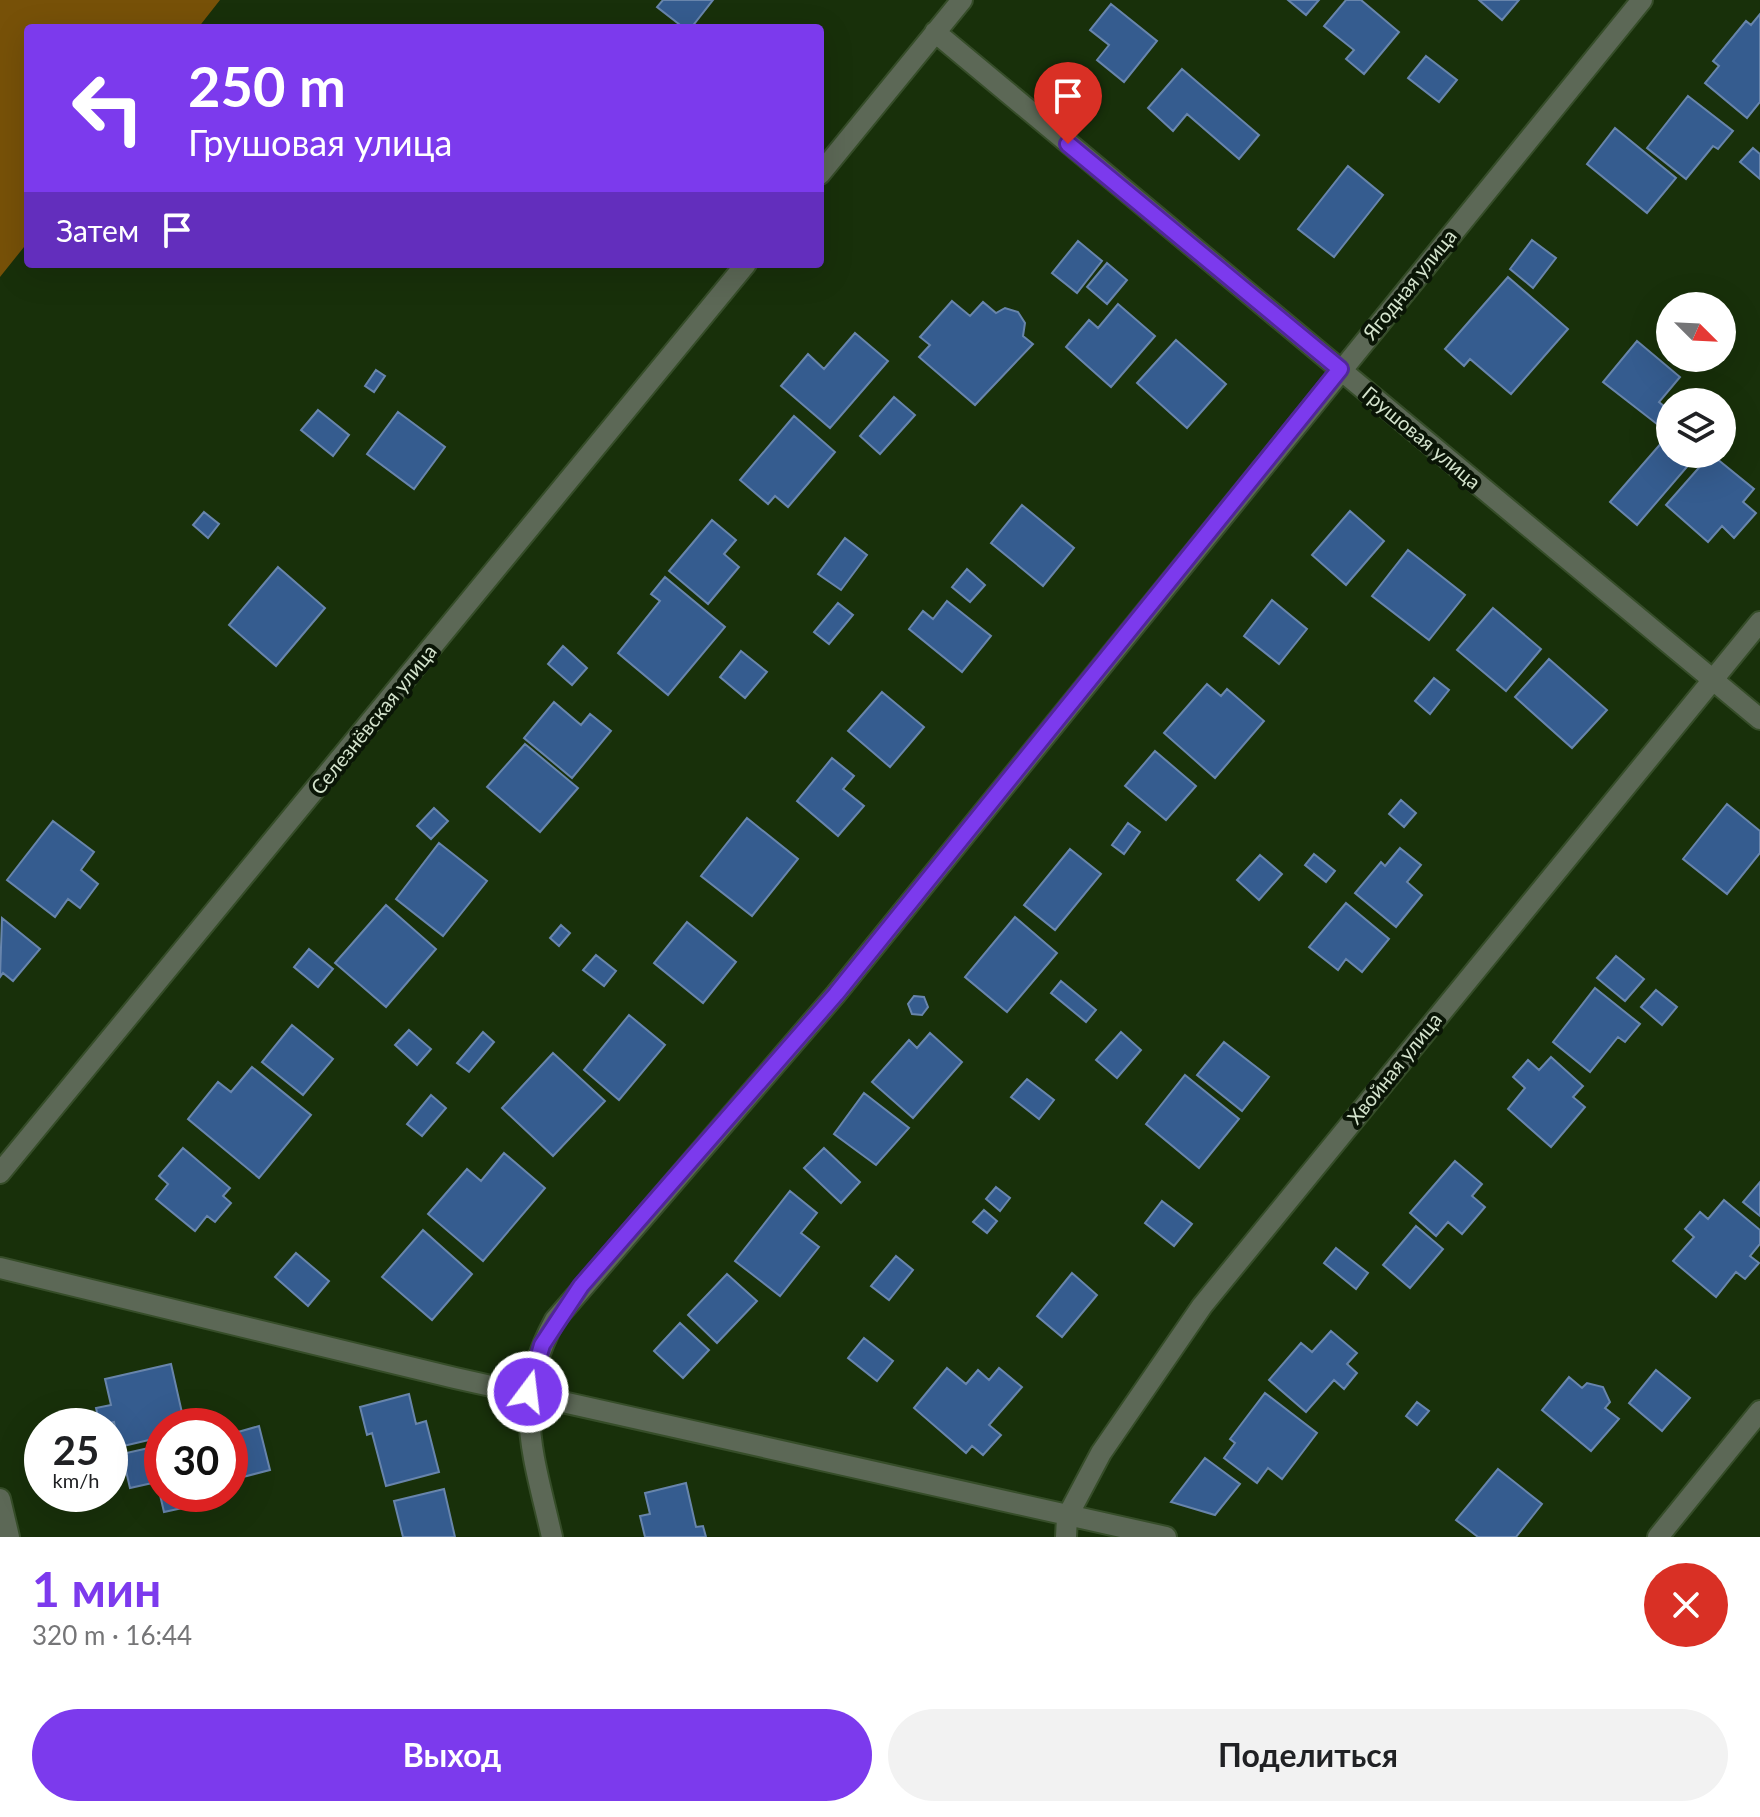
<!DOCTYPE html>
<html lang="ru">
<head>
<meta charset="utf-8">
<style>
  body { margin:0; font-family:Lato,sans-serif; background:#f2f2f2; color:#202124; height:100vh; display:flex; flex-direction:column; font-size:30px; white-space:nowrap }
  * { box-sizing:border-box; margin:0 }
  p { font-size:26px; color:#757577 }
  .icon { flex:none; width:44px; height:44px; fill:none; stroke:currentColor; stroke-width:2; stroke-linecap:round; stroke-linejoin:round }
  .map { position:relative; height:1537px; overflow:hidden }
  .drawer { display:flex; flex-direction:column; background:#fff; flex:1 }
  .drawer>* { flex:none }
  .hud { position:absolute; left:24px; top:24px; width:800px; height:244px; border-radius:8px; box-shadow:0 8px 32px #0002; background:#7c3aed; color:#fff; overflow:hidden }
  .needle { width:52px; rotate:114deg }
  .controls { position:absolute; left:1656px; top:292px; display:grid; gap:16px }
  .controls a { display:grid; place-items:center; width:80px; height:80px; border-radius:50%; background:#fff; box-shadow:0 8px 32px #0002; font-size:40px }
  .speed { position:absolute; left:24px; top:1408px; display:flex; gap:16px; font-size:40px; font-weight:700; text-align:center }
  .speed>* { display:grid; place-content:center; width:104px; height:104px; border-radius:50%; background:#fff; box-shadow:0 8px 32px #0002; line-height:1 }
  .speed small { font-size:20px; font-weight:400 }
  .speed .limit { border:12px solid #d22; background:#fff; color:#111 }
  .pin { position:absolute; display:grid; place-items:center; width:68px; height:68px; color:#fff; margin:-82px -34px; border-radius:50% 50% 50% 0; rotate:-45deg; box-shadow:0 0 8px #0007 }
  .pin .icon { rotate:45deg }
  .me { position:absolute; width:88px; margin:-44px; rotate:15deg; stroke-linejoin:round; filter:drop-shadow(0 0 6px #0008) }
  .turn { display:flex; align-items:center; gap:28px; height:168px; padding:0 32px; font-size:36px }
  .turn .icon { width:104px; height:104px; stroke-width:2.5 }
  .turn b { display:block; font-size:56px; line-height:68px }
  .then { display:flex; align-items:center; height:76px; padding:0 32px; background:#0003; gap:16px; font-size:30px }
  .round { display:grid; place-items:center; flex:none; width:84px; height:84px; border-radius:42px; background:#f2f2f2 }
  .head { display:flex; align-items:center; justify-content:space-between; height:136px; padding:0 32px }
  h1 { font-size:48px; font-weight:700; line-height:60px; color:#7c3aed }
  .button { display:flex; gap:16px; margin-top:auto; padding:16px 32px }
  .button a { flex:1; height:92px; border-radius:48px; background:#7c3aed; color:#fff; font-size:32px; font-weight:700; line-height:92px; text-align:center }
  .button a+a { background:#f2f2f2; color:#202124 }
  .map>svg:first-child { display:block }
  .forest { fill:#775108 }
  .building { fill:#355c8f; stroke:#6885ac; stroke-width:2 }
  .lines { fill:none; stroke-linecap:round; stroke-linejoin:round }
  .minor-casing { stroke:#364d29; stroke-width:24 }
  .minor { stroke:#5c6856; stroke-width:20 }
  .route-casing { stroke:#51269a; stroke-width:20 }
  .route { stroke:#7c3aed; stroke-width:14 }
  .labels { text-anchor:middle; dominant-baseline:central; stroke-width:8; stroke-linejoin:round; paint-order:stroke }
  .street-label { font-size:20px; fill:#d4e3cd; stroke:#0a1506 }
</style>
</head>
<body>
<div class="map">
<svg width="1760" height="1537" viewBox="0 0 1760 1537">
  <rect width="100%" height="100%" fill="#18300a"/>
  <path class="forest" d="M0,0h220l-22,28h-170v214l-28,35z"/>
  <path class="building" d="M663,0h50l-22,28h-7l-27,-21z
    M1288,0h31l-13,15z
    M1346,0h15l38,32 -35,42 -18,-15 8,-9 -30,-24z
    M1479,0h40l-17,20z
    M1111,4l46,37 -33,41 -27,-22 12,-15 -19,-15z
    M1760,14v88l-13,16 -42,-35 14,-17 -6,-5 33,-40 5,4z
    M1426,56l31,24 -18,22 -31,-24z
    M1182,69l77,66 -20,24 -52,-45 -14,17 -25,-23z
    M1688,96l45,35 -15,18 -5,-3 -27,33 -39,-31z
    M1615,128l61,50 -29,35 -60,-49z
    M1753,148l7,6v25l-20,-17z
    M1348,166l35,29 -49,62 -36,-28z
    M1532,240l24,18 -23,30 -23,-19z
    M1078,241l24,20 -25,32 -25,-20z
    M1107,263l20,17 -20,24 -20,-17z
    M1508,277l60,52 -57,65 -41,-35 -6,7 -19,-17z
    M952,301l18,15 13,-14 13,11 9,-5 13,4 7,11 -2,13 10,8 -58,61 -56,-48 11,-12 -10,-8z
    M1118,304l37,32 -44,51 -45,-40 23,-27 9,8z
    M855,333l33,28 -58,67 -49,-42 27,-32 16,15z
    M1176,340l50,44 -39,44 -50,-45z
    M1637,341l43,36 -21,25 11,9v8l-8,9 -59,-46z
    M376,370l9,6 -11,16 -9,-6z
    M894,397l21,18 -35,39 -20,-18z
    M318,410l31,25 -16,21 -32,-26z
    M398,412l47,35 -31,42 -47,-35z
    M794,416l41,36 -47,55 -13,-11 -7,8 -28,-24z
    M1670,433v21h28l-61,71 -27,-23z
    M1711,454l43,35 -11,13 13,11 -22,25 -12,-12 -14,16 -42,-37z
    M1022,505l52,43 -31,38 -52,-43z
    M1350,511l34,30 -38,44 -34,-30z
    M204,512l15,12 -11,14 -15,-13z
    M712,520l24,20 -12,14 15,13 -31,37 -39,-33z
    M845,538l22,17 -26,35 -23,-16z
    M1408,550l57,45 -36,45 -57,-44z
    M278,567l47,41 -49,58 -47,-41z
    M967,569l18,16 -15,17 -18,-15z
    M665,577l60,50 -57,68 -50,-42 42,-52 -9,-7z
    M1272,600l35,29 -28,35 -35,-28z
    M947,601l44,35 -29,36 -53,-43 14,-18 10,8z
    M838,603l15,12 -24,29 -15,-12z
    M1493,608l48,41 -35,42 -49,-41z
    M563,646l24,22 -15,17 -24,-21z
    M741,651l26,21 -22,26 -25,-21z
    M1549,659l58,51 -35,38 -57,-51z
    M1434,678l15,12 -19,24 -15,-13z
    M1207,684l14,12 6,-7 37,32 -49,57 -51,-45z
    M882,692l42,35 -34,40 -42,-36z
    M554,702l27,23 9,-11 21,17 -39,47 -48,-40z
    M525,744l53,44 -38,44 -53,-45z
    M1155,751l41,35 -30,34 -41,-34z
    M832,758l22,18 -11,13 21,17 -26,30 -41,-35z
    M1401,800l15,13 -12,14 -15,-13z
    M1727,804l33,27v22l-33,41 -44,-35z
    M434,808l14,13 -17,18 -14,-13z
    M747,818l51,41 -46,57 -51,-40z
    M53,821l41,31 -13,18 17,14 -18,24 -12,-9 -13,18 -48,-37z
    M1128,823l12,9 -16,22 -12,-9z
    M439,843l48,38 -44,55 -47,-37z
    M1400,848l21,17 -14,17 15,13 -26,32 -41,-34 26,-31 4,4z
    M1070,849l31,25 -46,56 -31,-25z
    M1314,854l21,17 -9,11 -21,-17z
    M1260,855l22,19 -23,26 -22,-20z
    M1346,903l43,36 -27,33 -16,-13 -8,11 -29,-23z
    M386,905l50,44 -50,58 -51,-44z
    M1015,917l42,36 -50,59 -42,-35z
    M2,918l38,31 -27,32 -10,-8 -3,4z
    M687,922l49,40 -33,41 -49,-40z
    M561,925l9,8 -11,13 -9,-8z
    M309,949l24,20 -15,18 -24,-20z
    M596,955l20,16 -12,15 -21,-16z
    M1616,956l28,23 -19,22 -28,-23z
    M1061,981l35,29 -10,12 -35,-29z
    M1595,988l45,36 -15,18 -7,-5 -28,35 -37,-30z
    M1656,990l21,17 -15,18 -21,-18z
    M914,996l10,1 4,10 -6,8 -10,-1 -4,-10z
    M629,1015l36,30 -46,55 -35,-30z
    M292,1025l41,34 -30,36 -41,-33z
    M409,1030l22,19 -14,16 -22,-20z
    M483,1032l11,10 -25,30 -12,-9z
    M1121,1032l20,18 -24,28 -21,-18z
    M930,1033l32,29 -49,56 -41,-36 37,-42 8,8z
    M1224,1042l45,35 -27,34 -45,-36z
    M553,1053l52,48 -52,55 -51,-48z
    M1551,1057l32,29 -10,11 12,10 -34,40 -43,-38 17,-21 -12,-11 15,-17 11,10z
    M252,1067l59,48 -52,63 -71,-59 30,-37 13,10z
    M1185,1075l54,44 -40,49 -53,-44z
    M1027,1079l27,21 -15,19 -28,-22z
    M864,1093l45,35 -33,37 -42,-31z
    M431,1095l15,13 -24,28 -15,-12z
    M183,1148l47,40 -7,8 8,7 -16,19 -8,-6 -12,15 -39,-32 12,-15 -9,-8z
    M824,1148l36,34 -19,21 -37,-35z
    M504,1153l41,35 -62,73 -55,-47 39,-45 14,12z
    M1455,1161l27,23 -10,12 13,11 -23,27 -14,-12 -12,14 -26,-23z
    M1760,1182v34l-17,-14z
    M996,1187l14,11 -10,13 -14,-12z
    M790,1191l27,22 -16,20 18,14 -39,49 -45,-35z
    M1724,1200l36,30v14l-10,12 9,7 -14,16 -9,-7 -20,25 -43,-36 21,-24 -9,-8 15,-17 8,7z
    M1162,1201l30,23 -18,22 -29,-23z
    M984,1210l13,11 -10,12 -14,-11z
    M1416,1226l27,23 -33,39 -27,-23z
    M423,1230l49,44 -40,46 -50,-43z
    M1336,1248l32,25 -12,16 -32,-26z
    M296,1253l33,28 -21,25 -33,-29z
    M896,1256l17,14 -24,30 -18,-14z
    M1072,1273l25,22 -35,42 -25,-21z
    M727,1274l30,27 -40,42 -29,-28z
    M680,1323l29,27 -26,28 -29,-27z
    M1331,1331l26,22 -10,11 10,9 -13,16 -10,-9 -28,32 -37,-32 32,-37 11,9z
    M864,1338l29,23 -16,20 -29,-23z
    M171,1364l14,62h-23v11l-43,10 -5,-25 -14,3 -4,-17 15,-3 -6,-26z
    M947,1368l19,16 12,-14 11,10 10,-12 23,19 -33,38 12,10 -18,20 -11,-9 -6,7 -52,-45z
    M1656,1370l34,28 -28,33 -33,-28z
    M1569,1377l13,11 5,-5 16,4 7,15 -5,6 14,11 -28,32 -49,-41z
    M1265,1393l52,40 -35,46 -14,-11 -11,15 -33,-25 11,-15 -5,-4z
    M409,1394l7,30 10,-3 13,51 -53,14 -14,-53 -5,2 -7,-28z
    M1417,1402l12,9 -12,14 -11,-9z
    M259,1426l11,44 -31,8 -9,-34 10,-3 -2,-9z
    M162,1445v49h37l2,10 -37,8 -7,-30 -27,6 -8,-34z
    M1205,1458l35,26 -25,31 -44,-13z
    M1498,1469l44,35 -26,33h-38l-22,-17z
    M686,1483l10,44 7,-1 3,11h-61l-5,-21 10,-2 -5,-21z
    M444,1489l11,48h-52l-9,-36z"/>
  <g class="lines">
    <g class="minor-casing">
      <path id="minor" d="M935,32l825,687
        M820,174l142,-174
        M0,1173l746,-909
        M0,1268l455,110 711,159
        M0,1499l9,38
        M552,1537c-19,-84 -41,-137 3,-217l281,-326 806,-994
        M1066,1537l1,-20 34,-64 101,-147 558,-684
        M1658,1537l102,-126"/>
    </g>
    <use href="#minor" class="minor"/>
  </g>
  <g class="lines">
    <g class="route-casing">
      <path id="route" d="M528,1392l14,-47 39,-59 255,-292 504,-625 -272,-225"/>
    </g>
    <use href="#route" class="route"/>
  </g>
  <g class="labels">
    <g class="street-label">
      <text transform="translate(1409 284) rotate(-51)">Ягодная улица</text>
      <text transform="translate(1422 437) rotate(40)">Грушовая улица</text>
      <text transform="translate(373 719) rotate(-51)">Селезнёвская улица</text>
      <text transform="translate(1394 1068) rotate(-51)">Хвойная улица</text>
    </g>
  </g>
</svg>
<div class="controls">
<a><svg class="needle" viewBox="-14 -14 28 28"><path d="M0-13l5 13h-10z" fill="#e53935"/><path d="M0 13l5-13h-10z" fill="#757577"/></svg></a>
<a><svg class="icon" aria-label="layers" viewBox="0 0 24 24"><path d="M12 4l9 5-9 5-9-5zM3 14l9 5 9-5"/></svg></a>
</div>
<div class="speed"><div>25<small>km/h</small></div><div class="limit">30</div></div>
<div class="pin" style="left:1068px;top:144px;background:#d93025"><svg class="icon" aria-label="arrive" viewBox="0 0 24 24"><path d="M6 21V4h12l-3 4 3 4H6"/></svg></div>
<svg class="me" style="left:528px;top:1392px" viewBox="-20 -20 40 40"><circle r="17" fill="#7c3aed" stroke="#fff" stroke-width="3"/><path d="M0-11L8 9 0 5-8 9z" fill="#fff"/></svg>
<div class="hud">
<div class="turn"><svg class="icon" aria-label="left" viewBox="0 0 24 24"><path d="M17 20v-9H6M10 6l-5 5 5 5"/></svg><div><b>250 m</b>Грушовая улица</div></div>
<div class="then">Затем<svg class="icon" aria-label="arrive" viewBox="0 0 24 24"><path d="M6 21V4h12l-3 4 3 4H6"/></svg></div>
</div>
</div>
<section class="drawer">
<div class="head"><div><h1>1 мин</h1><p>320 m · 16:44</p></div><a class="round" style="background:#d93025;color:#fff"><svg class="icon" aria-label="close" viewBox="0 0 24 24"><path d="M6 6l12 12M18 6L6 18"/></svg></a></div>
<div class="button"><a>Выход</a><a>Поделиться</a></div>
</section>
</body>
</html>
